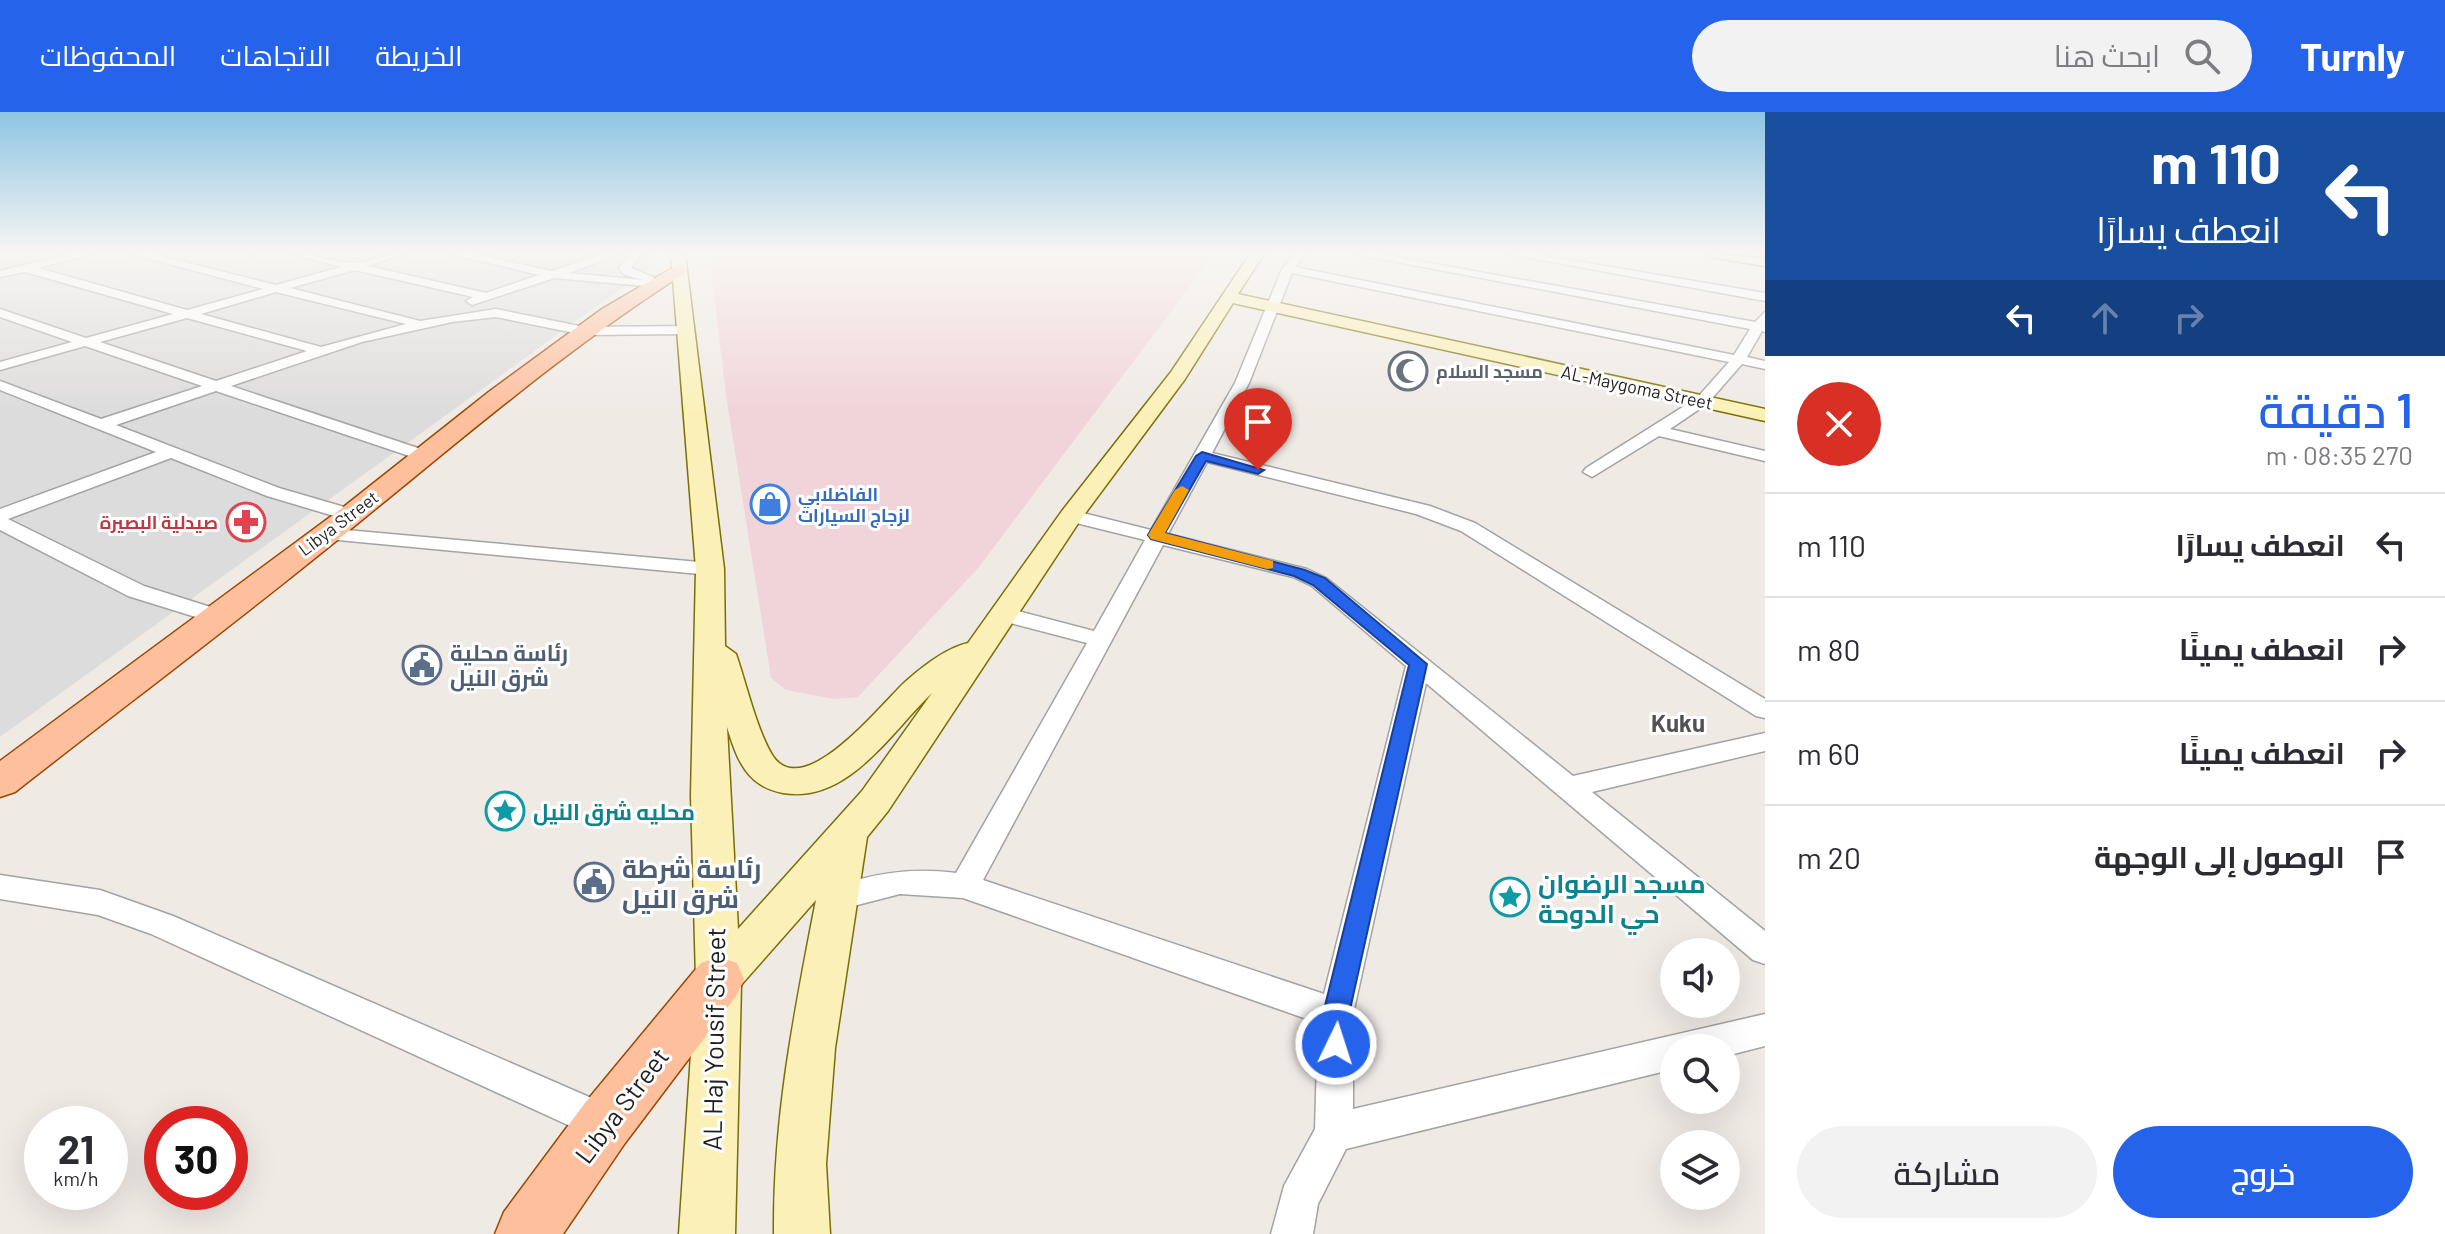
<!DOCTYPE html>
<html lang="ar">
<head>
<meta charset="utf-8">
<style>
  body { margin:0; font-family:Barlow,Cairo,sans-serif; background:#f2f2f3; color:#2b2b33; direction:rtl; height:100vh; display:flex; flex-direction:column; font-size:30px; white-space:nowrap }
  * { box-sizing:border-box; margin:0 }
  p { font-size:26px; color:#7c7c81 }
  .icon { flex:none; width:44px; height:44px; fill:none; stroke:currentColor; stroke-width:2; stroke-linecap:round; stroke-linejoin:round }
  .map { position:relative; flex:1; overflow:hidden; direction:ltr }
  .drawer { display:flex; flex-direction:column; background:#fff; width:680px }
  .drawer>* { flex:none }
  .banner { background:#1a4fa0; color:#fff; overflow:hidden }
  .controls { position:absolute; left:1660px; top:826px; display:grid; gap:16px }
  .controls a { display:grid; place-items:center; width:80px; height:80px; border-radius:50%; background:#fff; box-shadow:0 8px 32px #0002; font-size:40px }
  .speed { position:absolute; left:24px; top:994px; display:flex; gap:16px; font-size:40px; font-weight:700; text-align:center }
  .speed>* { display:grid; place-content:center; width:104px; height:104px; border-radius:50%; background:#fff; box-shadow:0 8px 32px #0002; line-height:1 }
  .speed small { font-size:20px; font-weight:400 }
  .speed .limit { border:12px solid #d22; background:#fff; color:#111 }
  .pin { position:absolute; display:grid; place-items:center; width:68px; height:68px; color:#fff; margin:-82px -34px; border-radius:50% 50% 50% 0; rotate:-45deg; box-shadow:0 0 8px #0007 }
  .pin .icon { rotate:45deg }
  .me { position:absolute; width:88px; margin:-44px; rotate:4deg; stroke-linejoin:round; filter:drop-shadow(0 0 6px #0008) }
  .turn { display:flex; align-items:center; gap:28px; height:168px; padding:0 32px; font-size:36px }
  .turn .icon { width:104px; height:104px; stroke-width:2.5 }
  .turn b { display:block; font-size:56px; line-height:68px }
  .lanes { display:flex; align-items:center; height:76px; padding:0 32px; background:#0003; justify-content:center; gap:40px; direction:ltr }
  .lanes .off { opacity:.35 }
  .round { display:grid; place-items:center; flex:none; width:84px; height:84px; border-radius:42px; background:#f2f2f3 }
  .overview { display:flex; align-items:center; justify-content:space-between; height:136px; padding:0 32px }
  h1 { font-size:48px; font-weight:600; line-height:60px; color:#2563eb }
  .action { display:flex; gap:16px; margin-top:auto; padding:16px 32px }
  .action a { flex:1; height:92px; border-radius:48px; background:#2563eb; color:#fff; font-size:32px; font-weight:600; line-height:92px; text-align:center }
  .action a+a { background:#f2f2f3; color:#2b2b33 }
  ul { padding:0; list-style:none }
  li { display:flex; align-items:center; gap:24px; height:104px; padding:0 32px; border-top:2px solid #e1e1e2 }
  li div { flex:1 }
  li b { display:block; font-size:30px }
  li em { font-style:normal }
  header { display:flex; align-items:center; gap:48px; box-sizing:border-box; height:112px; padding:0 40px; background:#2563eb; color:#fff }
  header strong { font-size:38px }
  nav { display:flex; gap:44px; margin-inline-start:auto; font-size:28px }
  .search { width:560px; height:72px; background:#f2f2f3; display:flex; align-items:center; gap:20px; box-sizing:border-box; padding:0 28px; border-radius:44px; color:#7c7c81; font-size:30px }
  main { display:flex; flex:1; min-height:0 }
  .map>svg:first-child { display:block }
  .residential { fill:#dddcdc }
  .commercial { fill:#f1d4d9 }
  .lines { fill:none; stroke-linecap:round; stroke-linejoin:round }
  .street-casing { stroke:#a3a3a3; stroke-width:3 }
  .secondary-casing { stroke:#7a6e02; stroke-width:3 }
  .primary-casing { stroke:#9a4700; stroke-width:3 }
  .street { fill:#fff; fill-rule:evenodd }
  .secondary { fill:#fbf1b8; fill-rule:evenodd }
  .primary { fill:#febf9c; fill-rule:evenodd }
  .route { fill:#2563eb; stroke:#184099; stroke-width:2 }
  .slow { fill:#f59e0b }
  .labels { text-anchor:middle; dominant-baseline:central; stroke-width:6; stroke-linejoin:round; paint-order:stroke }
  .far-worship-label { font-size:18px; font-weight:bold; fill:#5b616d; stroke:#fff; text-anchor:start }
  .far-street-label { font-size:18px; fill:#1f1f1f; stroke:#fff }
  .far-shop-label { font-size:18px; font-weight:bold; fill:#366cbe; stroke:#fff; text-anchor:start }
  .far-health-label { font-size:18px; font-weight:bold; fill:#be3a42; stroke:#fff; text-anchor:end }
  .service-label { font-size:22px; font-weight:bold; fill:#4e5e75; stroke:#fff; text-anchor:start }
  .culture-label { font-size:22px; font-weight:bold; fill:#0d838f; stroke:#fff; text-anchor:start }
  .neighbourhood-label { font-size:24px; font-weight:bold; fill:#525252; stroke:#fff }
  .near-service-label { font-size:26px; font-weight:bold; fill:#4e5e75; stroke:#fff; text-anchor:start }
  .near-culture-label { font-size:26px; font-weight:bold; fill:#0d838f; stroke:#fff; text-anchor:start }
  .near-street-label { font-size:26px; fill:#1f1f1f; stroke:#fff }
</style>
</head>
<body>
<header>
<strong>Turnly</strong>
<div class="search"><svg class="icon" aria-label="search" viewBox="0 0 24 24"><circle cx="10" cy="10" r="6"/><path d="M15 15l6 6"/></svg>ابحث هنا</div>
<nav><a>الخريطة</a><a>الاتجاهات</a><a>المحفوظات</a></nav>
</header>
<main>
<section class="drawer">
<div class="banner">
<div class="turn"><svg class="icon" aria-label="left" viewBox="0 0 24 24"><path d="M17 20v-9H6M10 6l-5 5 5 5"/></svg><div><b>110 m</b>انعطف يسارًا</div></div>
<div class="lanes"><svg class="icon" aria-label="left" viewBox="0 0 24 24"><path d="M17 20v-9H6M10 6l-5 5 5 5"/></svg><svg class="icon off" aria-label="ahead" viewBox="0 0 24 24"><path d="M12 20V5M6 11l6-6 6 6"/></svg><svg class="icon off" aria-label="right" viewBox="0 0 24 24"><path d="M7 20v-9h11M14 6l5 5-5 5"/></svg></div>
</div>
<div class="overview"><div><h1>1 دقيقة</h1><p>270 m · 08:35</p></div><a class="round" style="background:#d93025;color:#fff"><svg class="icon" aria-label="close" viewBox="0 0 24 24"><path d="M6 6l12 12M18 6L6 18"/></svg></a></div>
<ul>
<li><svg class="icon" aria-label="left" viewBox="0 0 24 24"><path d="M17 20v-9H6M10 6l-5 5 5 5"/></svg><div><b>انعطف يسارًا</b></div><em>110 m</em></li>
<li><svg class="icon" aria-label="right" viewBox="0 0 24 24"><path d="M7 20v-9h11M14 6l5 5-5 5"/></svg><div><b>انعطف يمينًا</b></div><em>80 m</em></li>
<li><svg class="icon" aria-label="right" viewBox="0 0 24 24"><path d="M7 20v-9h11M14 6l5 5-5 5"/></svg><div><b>انعطف يمينًا</b></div><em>60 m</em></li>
<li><svg class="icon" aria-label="arrive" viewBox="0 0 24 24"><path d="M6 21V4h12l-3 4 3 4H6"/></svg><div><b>الوصول إلى الوجهة</b></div><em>20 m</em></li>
</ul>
<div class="action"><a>خروج</a><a>مشاركة</a></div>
</section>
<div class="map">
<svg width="1765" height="1122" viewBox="0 0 1765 1122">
  <rect width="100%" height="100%" fill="#f0eae5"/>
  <path class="residential" d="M0,142h650l-3,16 -647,467z"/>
  <path class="commercial" d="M1219,142l-8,4 -232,309 -121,130 -24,2 -48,-9 -15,-12 -44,-276 -18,-148z"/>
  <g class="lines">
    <g class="street-casing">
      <path id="street" d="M70,142h21l-53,14 149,42 76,-21 -131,-35h20l124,31 65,-18 -47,-13c20,0 39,8 58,9 16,0 34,-9 52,-9l-36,12 118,27 53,-18 -88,-21h23l78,17 50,-17h17l-50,19 73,7 -19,-6 -4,-6 11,-14h11l-10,14 22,9 3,10 -102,-9 -82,27 -6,-4 7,-4 -118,-27 -65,18 130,33 76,-12 88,18 102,-1 7,4 -7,4 -102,1 -88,-18 -44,5 -90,20 -131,44 199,66 3,4 -3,4 -6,1 -208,-70 -100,34 163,63 79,23 2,4 -2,4h-14l-77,-23 -96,-38 -163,61 136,67 79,25 3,5 -3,5 -8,2 -87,-27 -128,-66v-21l156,-57 -156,-62v-9l101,38 101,-33 -117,-40 -85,24v-8l72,-20 -72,-25v-8l86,29 87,-24 -148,-42 -25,5v-6zM276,180l130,32 -85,23 -120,-33zM187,206l120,33 -91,30 -116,-39z
        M1294,142h11l-10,13 439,88 16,-26 -395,-75h25l375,68 10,-10v20l-3,-1 -15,26 18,4v8l-23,-5 -35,40 -37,25 95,22v10l-106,-25 -67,41 -9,-5 3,-4 111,-70 32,-36 -437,-89 -43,110 -37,70 218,53 45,17 290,176v19l-9,-2 -295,-185 -45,-17 -209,-52 -39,72 139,35 19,9 247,198 192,-43v18l-173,41 173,139v33l-12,-4 -327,-277 -73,331v95l412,-95v32l-39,10v-8h-52v21l-328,80 -28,55 -5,30h-42l13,-48 31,-57 3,-106 -355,-125 -63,-4 -62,16 -11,-3 -5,-9 5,-9c44,-15 82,-22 129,-16l131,-230 -92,-24 -3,-5 11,-7 91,24 51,-91 -81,-20 -2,-4 9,-6 80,20 84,-147 47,-114zM1163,433l130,32 19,9 94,80 -82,328 -341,-114z
        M1507,142h27l231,39v8z
        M324,416l386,35 10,6 -10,6 -393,-37 -3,-4z
        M0,763l100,15 73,26 446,194 5,13 -5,13 -14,6 -454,-208 -53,-19 -98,-16z"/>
    </g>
    <g class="secondary-casing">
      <path id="secondary" d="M671,142h14l39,315 1,77 11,8c10,29 20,73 35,99 30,54 111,-50 134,-71 17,-15 41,-34 63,-39l94,-132 109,-139 79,-118h14l-26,40 527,115v12l-532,-118 -48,76 -104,140 -193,292 -21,26 -32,211 -9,116 4,70h-56c-1,-116 20,-220 42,-334l-75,85 -6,249h-56l17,-255 -5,-183 5,-227zM932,581l-70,98 -124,138 -11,-202c10,32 19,59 56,66 65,11 108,-61 149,-100z
        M1708,142l57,4v8l-50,-8z"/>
    </g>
    <g class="primary-casing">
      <path id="primary" d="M679,152l8,5 -2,4c-115,73 -217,161 -322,246 -114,94 -232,182 -348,273l-15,5v-36l341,-252 149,-118 112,-82z
        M719,845l18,6 7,16 -7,16 -112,148 -62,91h-68l9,-22 81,-109 116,-140z"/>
    </g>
    <use href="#street" class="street"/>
    <use href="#secondary" class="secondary"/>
    <use href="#primary" class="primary"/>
  </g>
  <linearGradient id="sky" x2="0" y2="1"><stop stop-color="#8dc5e4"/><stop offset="0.47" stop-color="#f8f6f3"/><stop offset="1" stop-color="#f8f6f3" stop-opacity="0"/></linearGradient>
  <rect width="1765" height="300" fill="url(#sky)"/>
  <path class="route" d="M1202,340l62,18 -6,4 -52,-13 -41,72 140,37 20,8 102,86 -78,350v30l-4,9 -9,4 -10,-4 -4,-9 1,-30 86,-349 -96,-80 -19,-9 -143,-37 -3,-4 48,-79z"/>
  <path class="slow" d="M1182,374l7,4 -24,43 108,28v7l-6,1 -116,-30 -3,-4 27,-45z"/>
  <defs>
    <g id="mosque-ring" transform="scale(2)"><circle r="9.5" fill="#fff" stroke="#6b7280" stroke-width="1.5"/><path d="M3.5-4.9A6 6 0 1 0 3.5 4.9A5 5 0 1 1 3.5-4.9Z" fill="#6b7280"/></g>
    <g id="shop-ring" transform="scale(2)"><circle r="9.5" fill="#fff" stroke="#3f7fe0" stroke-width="1.5"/><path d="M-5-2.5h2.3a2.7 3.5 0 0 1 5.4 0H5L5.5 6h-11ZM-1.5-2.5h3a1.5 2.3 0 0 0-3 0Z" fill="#3f7fe0"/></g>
    <g id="pharmacy-ring" transform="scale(2)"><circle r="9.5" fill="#fff" stroke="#e0444e" stroke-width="1.5"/><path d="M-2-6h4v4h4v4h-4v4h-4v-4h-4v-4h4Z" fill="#e0444e"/></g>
    <g id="civic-ring" transform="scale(2)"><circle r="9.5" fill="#fff" stroke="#5c6f8a" stroke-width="1.5"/><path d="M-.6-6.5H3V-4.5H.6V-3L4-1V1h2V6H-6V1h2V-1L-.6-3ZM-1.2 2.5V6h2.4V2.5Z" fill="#5c6f8a"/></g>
    <g id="sight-ring" transform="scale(2)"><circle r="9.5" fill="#fff" stroke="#0f9aa8" stroke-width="1.5"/><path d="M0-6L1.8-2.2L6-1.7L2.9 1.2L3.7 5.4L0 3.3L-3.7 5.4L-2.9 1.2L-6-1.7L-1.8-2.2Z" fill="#0f9aa8"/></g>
  </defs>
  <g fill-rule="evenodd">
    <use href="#mosque-ring" x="1408" y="259"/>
    <use href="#shop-ring" x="770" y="392"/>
    <use href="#pharmacy-ring" x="246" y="410"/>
    <use href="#civic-ring" x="422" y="553"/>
    <use href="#sight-ring" x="505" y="699"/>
    <use href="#civic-ring" x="594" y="770"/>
    <use href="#sight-ring" x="1510" y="785"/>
  </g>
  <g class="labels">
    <g class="far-worship-label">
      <text x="1436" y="259">مسجد السلام</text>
    </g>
    <g class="far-street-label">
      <text transform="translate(1637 275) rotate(12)">AL-Maygoma Street</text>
      <text transform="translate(338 411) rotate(-37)">Libya Street</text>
    </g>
    <g class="far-shop-label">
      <text x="798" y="382">الفاضلابي<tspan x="798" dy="21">لزجاج السيارات</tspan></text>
    </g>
    <g class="far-health-label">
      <text x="218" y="410">صيدلية البصيرة</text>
    </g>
    <g class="service-label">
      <text x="450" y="540">رئاسة محلية<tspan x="450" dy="25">شرق النيل</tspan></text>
    </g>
    <g class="culture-label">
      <text x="533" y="699">محليه شرق النيل</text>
    </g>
    <g class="neighbourhood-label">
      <text x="1678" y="610">Kuku</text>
    </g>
    <g class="near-service-label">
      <text x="622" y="755">رئاسة شرطة<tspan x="622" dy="30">شرق النيل</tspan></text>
    </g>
    <g class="near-culture-label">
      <text x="1538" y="770">مسجد الرضوان<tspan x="1538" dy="30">حي الدوحة</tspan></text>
    </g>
    <g class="near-street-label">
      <text transform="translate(713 927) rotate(-89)">AL Haj Yousif Street</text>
      <text transform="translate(621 993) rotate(-53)">Libya Street</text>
    </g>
  </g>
</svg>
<div class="controls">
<a><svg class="icon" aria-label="sound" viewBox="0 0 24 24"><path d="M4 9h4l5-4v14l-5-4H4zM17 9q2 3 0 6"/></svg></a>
<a><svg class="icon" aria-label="search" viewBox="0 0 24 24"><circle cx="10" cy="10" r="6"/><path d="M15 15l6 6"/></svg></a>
<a><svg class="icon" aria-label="layers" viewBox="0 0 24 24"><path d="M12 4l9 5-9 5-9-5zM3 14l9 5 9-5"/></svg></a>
</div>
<div class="speed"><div>21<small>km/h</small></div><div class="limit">30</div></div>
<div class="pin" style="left:1258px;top:358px;background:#d93025"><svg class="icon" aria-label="arrive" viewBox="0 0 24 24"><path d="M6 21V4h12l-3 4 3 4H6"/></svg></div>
<svg class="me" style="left:1336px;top:932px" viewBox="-20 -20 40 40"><circle r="17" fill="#2563eb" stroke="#fff" stroke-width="3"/><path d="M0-11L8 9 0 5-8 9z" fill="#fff"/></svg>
</div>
</main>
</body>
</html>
